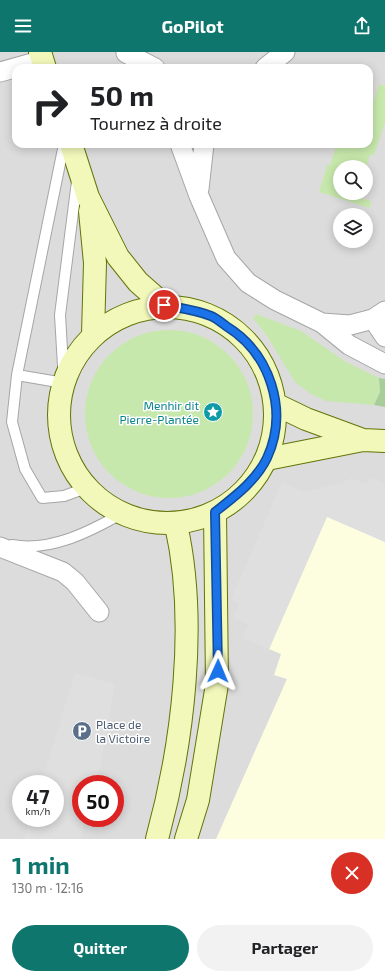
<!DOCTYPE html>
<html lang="fr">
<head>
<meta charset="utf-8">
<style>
  body { margin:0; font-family:"Exo 2",sans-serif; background:#f2f2f2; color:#202124; height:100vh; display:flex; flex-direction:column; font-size:15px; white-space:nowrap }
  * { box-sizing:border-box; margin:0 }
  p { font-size:13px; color:#757577 }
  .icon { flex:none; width:22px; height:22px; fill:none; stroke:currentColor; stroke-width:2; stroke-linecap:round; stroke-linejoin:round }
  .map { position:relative; height:787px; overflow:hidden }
  .drawer { display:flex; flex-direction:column; background:#fff; flex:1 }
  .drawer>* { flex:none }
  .hud { position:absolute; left:12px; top:12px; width:361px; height:84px; border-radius:12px; box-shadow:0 2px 10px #0003; background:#fff; color:#202124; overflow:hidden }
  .tools { position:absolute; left:333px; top:108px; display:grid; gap:8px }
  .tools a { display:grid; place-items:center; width:40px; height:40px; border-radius:50%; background:#fff; box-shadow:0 2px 10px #0003; font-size:20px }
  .speed { position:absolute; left:12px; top:723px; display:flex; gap:8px; font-size:20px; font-weight:700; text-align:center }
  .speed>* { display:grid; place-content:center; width:52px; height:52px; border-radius:50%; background:#fff; box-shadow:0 2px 10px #0003; line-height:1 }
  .speed small { font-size:10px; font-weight:400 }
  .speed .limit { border:6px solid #d22; background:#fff; color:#111 }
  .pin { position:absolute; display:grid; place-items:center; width:34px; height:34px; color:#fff; margin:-17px; border:2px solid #fff; border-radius:50%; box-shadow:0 1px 4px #0007 }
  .me { position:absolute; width:44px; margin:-22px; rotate:1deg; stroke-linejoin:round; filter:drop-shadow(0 0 3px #0008) }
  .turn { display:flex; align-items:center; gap:14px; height:84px; padding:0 12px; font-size:18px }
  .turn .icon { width:52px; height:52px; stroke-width:2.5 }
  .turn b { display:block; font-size:28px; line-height:34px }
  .round { display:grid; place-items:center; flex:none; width:42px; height:42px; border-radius:21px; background:#f2f2f2 }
  .overview { display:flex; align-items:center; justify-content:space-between; height:68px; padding:0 12px }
  h1 { font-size:24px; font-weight:700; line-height:30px; color:#0f766e }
  .action { display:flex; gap:8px; margin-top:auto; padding:8px 12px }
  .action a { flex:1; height:46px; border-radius:24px; background:#0f766e; color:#fff; font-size:16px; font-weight:700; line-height:46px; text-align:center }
  .action a+a { background:#f2f2f2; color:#202124 }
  header { display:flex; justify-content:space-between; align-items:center; height:52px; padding:0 12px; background:#0f766e; color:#fff; font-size:18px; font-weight:700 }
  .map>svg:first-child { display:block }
  .residential { fill:#dddcdc; fill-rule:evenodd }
  .education { fill:#fdfedf }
  .grass { fill:#c7e8ac }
  .forest { fill:#a7cd9b }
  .parking { fill:#dfdfdf }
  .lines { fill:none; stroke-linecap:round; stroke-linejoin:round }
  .service-casing { stroke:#a6a6a6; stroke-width:12 }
  .minor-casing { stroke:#a6a6a6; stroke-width:21 }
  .secondary-casing { stroke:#637408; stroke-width:24 }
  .service { stroke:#fff; stroke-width:10 }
  .minor { stroke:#fff; stroke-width:19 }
  .secondary { stroke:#f2f8ba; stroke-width:22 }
  .route-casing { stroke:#114b97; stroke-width:10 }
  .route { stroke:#1a73e8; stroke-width:7 }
  .labels { text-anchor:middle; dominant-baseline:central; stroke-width:3; stroke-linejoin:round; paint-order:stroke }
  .culture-label { font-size:12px; fill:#0d838f; stroke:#fff; text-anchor:end }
  .service-label { font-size:12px; fill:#4e5e75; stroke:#fff; text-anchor:start }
</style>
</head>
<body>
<header><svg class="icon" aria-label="menu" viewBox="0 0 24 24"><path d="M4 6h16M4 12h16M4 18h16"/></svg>GoPilot<svg class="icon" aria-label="share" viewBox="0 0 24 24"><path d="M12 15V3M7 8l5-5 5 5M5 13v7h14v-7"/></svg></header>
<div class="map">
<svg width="385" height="787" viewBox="0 0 385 787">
  <rect width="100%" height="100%" fill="#efece5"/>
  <path class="residential" d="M0,0h385v787h-385zM16,16h353v76h-353zM340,115h26v26h-26zM340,163h26v26h-26zM21,732h34v34h-34zM81,732h34v34h-34z"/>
  <path class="education" d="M327,464l58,26v297h-169l71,-160 -13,-4 7,-21 -12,-5z"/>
  <path class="grass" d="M379,32l6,2v36l-11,33h-4l-4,13 -26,-1v26h19l-1,4 13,4 -1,7 -51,-16 8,-27h3l7,-21h32v-29z
    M256,262l45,17 45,31 33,16 1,14 -6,13 -48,-4 -15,-7 -16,-12 -28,-46 -14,-18z
    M85 362a84 84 0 1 1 168 0a84 84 0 1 1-168 0Z"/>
  <path class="forest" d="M379,326l6,1v28l-11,-2 6,-13z"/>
  <path class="parking" d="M351,426l15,6 4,-6 15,6v58l-58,-25 -58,132 -27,-11 6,-13 -15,-7 6,-14 -8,-4 51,-118 22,10 38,-9z
    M75,621l40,11 -18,100h-16v34h5l-6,21h-56l6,-21h25v-34h-14z"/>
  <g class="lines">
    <g class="service-casing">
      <path id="service" d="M64,92l-47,231 -5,47 13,47 17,29 22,-2 22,-8
        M17,323l47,8 -4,-68 17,-134
        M12,493c38,7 77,-13 109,-31"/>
    </g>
    <g class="minor-casing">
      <path id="minor" d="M126,1l29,15
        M265,16l20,-16
        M0,20l43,-12
        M180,92l19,52 27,62 22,25 27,17 47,23 28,2 23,-6 12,-8
        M199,137l5,-45
        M373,267l12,18
        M322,271l27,22 36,19
        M0,495l63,25 12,10 24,30"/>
    </g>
    <g class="secondary-casing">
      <path id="secondary" d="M40,0l5,16
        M71,92l17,53 30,60 20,25 26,23
        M90,159l5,52 -2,71
        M59 363a108 108 0 1 1 216 0a108 108 0 1 1-216 0Z
        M277,353l29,14 57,21
        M267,407l96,-19 22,1
        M157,787c26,-95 41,-217 19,-314
        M186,787l12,-39 19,-116 -2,-172"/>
    </g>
    <use href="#service" class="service"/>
    <use href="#minor" class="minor"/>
    <use href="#secondary" class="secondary"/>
  </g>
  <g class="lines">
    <g class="route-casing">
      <path id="route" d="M164,253c15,3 32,5 47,11 5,2 11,7 15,10 44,27 63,84 41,132 -11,23 -33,39 -52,54l3,159"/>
    </g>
    <use href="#route" class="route"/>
  </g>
  <defs>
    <g id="sight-disc" transform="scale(1)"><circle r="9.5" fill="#0f9aa8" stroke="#fff"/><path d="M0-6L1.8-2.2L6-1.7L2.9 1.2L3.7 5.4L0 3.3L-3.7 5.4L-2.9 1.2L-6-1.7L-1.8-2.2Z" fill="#fff"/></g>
    <g id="parking-disc" transform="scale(1)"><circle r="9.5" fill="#5c6f8a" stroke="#fff"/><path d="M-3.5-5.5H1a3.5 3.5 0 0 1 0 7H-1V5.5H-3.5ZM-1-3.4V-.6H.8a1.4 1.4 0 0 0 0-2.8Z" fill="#fff"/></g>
  </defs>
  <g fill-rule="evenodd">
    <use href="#sight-disc" x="213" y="360"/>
    <use href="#parking-disc" x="82" y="679"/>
  </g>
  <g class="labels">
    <g class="culture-label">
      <text x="199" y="353">Menhir dit<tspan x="199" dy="14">Pierre-Plantée</tspan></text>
    </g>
    <g class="service-label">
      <text x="96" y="672">Place de<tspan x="96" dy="14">la Victoire</tspan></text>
    </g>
  </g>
</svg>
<div class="tools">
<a><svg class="icon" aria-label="search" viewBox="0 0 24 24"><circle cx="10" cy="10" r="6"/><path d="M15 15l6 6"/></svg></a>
<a><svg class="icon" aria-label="layers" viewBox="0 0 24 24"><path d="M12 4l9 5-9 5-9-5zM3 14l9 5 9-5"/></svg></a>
</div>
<div class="speed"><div>47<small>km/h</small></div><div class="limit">50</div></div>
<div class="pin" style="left:164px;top:253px;background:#d93025"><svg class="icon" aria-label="arrive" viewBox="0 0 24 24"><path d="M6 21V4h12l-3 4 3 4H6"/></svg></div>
<svg class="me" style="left:218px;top:619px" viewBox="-20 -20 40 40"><path d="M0-17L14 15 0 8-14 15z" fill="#1a73e8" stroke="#fff" stroke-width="4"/></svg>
<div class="hud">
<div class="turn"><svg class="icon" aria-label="right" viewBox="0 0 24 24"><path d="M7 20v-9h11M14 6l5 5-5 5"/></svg><div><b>50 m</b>Tournez à droite</div></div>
</div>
</div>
<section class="drawer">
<div class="overview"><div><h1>1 min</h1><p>130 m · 12:16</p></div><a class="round" style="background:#d93025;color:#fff"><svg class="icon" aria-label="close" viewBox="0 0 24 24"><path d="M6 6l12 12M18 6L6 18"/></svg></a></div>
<div class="action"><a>Quitter</a><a>Partager</a></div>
</section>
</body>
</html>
